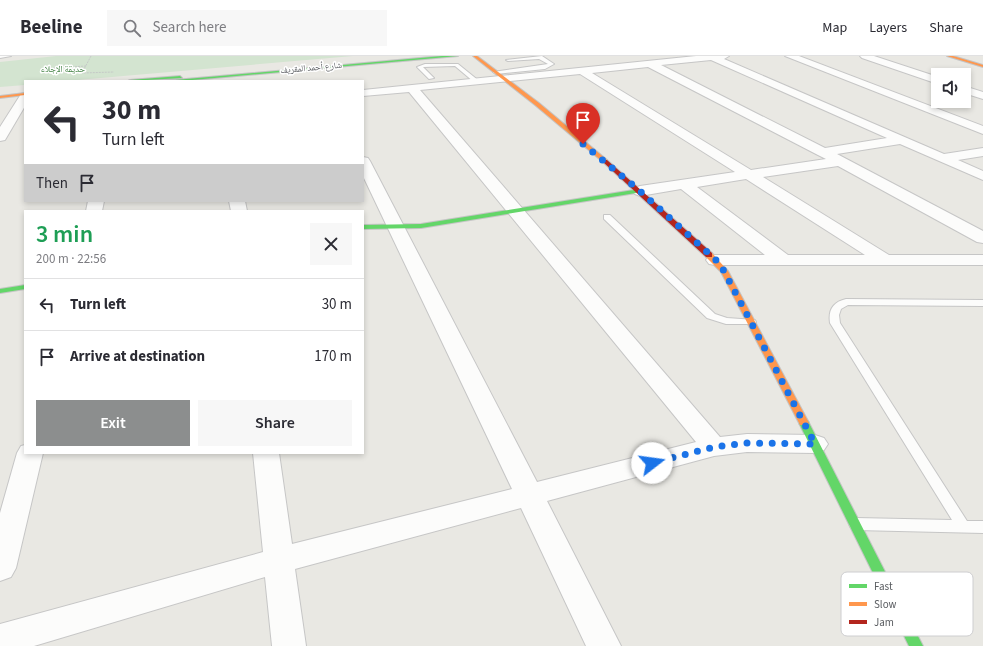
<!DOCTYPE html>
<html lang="en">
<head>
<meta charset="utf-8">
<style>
  body { margin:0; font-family:"Source Sans 3","Noto Naskh Arabic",sans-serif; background:#f7f7f7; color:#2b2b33; height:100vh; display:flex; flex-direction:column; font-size:15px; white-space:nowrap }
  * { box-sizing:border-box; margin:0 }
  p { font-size:13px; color:#7c7c81 }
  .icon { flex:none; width:22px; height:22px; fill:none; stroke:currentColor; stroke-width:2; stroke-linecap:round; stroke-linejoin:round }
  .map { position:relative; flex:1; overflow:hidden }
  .sheet { position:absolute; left:24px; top:154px; width:340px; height:244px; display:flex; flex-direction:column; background:#fff; border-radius:0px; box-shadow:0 2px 6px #0003 }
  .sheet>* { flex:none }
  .banner { position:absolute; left:24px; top:24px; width:340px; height:122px; border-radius:0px; box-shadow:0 2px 6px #0003; background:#fff; color:#2b2b33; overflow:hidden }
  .buttons { position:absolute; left:931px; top:12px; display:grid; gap:8px }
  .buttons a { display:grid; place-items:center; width:40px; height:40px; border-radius:0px; background:#fff; box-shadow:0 2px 6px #0003; font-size:20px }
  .pin { position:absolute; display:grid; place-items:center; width:34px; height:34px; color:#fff; margin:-41px -17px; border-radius:50% 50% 50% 0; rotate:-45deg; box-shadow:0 0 4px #0007 }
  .pin .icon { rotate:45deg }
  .me { position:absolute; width:44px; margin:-22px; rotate:75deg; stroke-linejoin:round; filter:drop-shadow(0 0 3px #0008) }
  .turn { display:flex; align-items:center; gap:14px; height:84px; padding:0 12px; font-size:18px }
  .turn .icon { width:52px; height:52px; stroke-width:2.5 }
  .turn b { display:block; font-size:28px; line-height:34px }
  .then { display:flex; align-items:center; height:38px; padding:0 12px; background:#0003; gap:8px; font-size:15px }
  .round { display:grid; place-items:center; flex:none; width:42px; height:42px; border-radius:0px; background:#f7f7f7 }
  .head { display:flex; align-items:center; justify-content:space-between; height:68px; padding:0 12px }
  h1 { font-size:24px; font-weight:600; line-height:30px; color:#1e9e55 }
  .cta { display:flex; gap:8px; margin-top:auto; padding:8px 12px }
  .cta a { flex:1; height:46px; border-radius:0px; background:#8c8e8e; color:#fff; font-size:16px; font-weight:600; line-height:46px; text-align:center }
  .cta a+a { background:#f7f7f7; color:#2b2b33 }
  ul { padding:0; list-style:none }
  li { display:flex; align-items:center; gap:12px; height:52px; padding:0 12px; border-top:1px solid #e1e1e2 }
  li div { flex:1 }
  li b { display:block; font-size:15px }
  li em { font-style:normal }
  header { display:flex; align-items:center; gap:24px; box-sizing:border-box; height:56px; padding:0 20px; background:#fff; border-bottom:1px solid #e1e1e2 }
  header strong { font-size:19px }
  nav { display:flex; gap:22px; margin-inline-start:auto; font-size:14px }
  .search { width:280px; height:36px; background:#f7f7f7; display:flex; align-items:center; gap:10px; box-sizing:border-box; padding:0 14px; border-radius:0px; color:#7c7c81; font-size:15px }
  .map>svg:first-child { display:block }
  .green { fill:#d3e4d0 }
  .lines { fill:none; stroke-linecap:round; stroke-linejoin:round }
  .lane-casing { stroke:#c6c6c6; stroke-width:2 }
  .street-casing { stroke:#c6c6c6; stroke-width:2 }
  .fast-casing { stroke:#c5c5c5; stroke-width:2 }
  .slow-casing { stroke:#c5c5c5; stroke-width:2 }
  .jam-casing { stroke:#c5c5c5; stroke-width:2 }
  .path { stroke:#c5c9c7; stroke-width:1; stroke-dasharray:2 1; stroke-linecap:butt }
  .lane { fill:#fcfcfb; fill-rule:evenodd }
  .street { fill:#fcfcfb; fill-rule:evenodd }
  .fast { fill:#63d668; fill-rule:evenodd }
  .slow { fill:#ff974d; fill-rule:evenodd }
  .jam { fill:#b3261e; fill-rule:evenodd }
  .route { stroke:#1a73e8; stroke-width:7; stroke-dasharray:0 12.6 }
  .labels { text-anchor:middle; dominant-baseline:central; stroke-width:3; stroke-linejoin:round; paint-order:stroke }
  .far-street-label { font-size:9px; fill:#5a5d61; stroke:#fff }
  .far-park-label { font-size:9px; fill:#3c7e3d; stroke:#fff }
  .key { fill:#fff; stroke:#ceced0; stroke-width:1 }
  .key-label { font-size:11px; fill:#5a5d61 }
</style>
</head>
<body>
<header>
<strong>Beeline</strong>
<div class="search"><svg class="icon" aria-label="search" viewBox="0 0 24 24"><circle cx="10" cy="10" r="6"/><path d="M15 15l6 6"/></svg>Search here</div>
<nav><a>Map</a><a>Layers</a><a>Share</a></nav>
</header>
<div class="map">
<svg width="983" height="590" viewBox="0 0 983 590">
  <rect width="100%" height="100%" fill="#e9e8e3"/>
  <path class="green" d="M56,0h297l-287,25h-41v4l-25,2v-25z"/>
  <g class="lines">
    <g class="lane-casing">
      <path id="lane" d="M0,0h11l-11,2z
        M542,0l12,8 -9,5 -49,5 -3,-2 55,-8 -9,-5 -31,2 -2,-1z
        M425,8h33l21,17 -5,1 -19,-16 -32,1 11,11 -5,1 -12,-12z
        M604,159h6l105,99 12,4 28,2 1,2 -1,2h-29l-19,-6 -103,-99z
        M846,243l137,1v6l-135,-1 -7,4 -2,6 1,8 127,198h16v12l-127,-3 -5,-2 -2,-4 2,-4 5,-2 96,2 -122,-197c-2,-13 3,-21 16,-24z"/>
    </g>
    <g class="street-casing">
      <path id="street" d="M696,0h33l-5,3 220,95 39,-6v8l-25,4 25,11v9l-83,-36 -63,10 146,77v12l-6,-1 -139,-76 -75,11 126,78h94v10h-268l-6,-1 -3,-4 3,-4 6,-1h50l-84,-66 -41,7 -5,-2 -3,-3 3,-3 5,-2 95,-14 -155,-98 -160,16 300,347 27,-3 68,1 9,3 4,6 -4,6 -9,3 -68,-1 -33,4 -167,45 74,145h-35l-65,-138 -226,61 11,77h-34l-7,-69 -231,69h-34v-22l263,-72 -10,-99h26l13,91 220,-55 -149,-313v-19l5,1 2,3 167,321 159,-40 -287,-350 -46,4v-6zM711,4l176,78 -62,10 -164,-83zM648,11l170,88 8,4 -75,11 -159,-97zM746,123l119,76h-77l-91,-68z
        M785,0h14l184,70v8z
        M860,0h14l64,21v7l-76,-26z
        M964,30l19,6v7l-19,-6z
        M25,37v13l-20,34 -5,1v-14l21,-33z
        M88,145h16l-2,10h-16z
        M229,145h16l2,10h-16z
        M25,389v8h18l-27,115 -5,9 -11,4v-68l17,-60 4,-7z"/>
    </g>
    <g class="fast-casing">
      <path id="fast" d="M442,0h16l-277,25h-17z
        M180,20l2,2 -54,3 2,-1z
        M640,133l2,1v2l-221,36 -58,1v-4l58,-1z
        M25,229v4l-25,4v-4z
        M804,363l4,2 1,2 114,223h-14l-110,-223 1,-2z"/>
    </g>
    <g class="slow-casing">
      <path id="slow" d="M473,0h4l62,47 68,57v2h-4l-68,-57z
        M947,0h6l30,9v2z
        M25,37v2l-25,3v-2z
        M706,197h6l16,18 81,152 -1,2h-8l-1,-2 -78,-151 -15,-15z"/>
    </g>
    <g class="jam-casing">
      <path id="jam" d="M603,104h4l105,93v4h-6l-103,-95z"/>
    </g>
    <path class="path" d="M91,0l-9,17 32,-1
      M54,12l32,-2"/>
    <use href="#lane" class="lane"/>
    <use href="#street" class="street"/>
    <use href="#fast" class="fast"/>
    <use href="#slow" class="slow"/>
    <use href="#jam" class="jam"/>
  </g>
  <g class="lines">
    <path class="route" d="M583,88l57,47 76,69 8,11 91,173 -68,-1 -33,4 -62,16"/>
  </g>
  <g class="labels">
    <g class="far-street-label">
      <text transform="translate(311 12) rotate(-5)">شارع أحمد المقريف</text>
    </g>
    <g class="far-park-label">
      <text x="63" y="13">حديقة الإجلاء</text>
    </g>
  </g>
  <rect x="841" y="516" width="132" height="64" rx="6" class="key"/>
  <rect x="849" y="528" width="18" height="4" fill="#63d668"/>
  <rect x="849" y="546" width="18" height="4" fill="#ff974d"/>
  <rect x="849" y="564" width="18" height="4" fill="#b3261e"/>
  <g class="key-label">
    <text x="874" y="534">Fast</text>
    <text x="874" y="552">Slow</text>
    <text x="874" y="570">Jam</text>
  </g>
</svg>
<div class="buttons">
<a><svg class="icon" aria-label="sound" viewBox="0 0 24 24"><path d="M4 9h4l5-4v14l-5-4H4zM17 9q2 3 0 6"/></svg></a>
</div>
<div class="pin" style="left:583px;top:88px;background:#d93025"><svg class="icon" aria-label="arrive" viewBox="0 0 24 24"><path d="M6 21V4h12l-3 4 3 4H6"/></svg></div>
<svg class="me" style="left:652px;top:407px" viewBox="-20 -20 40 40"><circle r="19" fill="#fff"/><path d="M0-13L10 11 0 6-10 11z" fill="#1a73e8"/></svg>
<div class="banner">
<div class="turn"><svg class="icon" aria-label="left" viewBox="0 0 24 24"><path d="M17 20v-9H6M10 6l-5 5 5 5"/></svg><div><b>30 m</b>Turn left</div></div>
<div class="then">Then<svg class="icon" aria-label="arrive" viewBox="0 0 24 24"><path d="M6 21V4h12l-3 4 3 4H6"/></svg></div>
</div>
<section class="sheet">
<div class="head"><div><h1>3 min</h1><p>200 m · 22:56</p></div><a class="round"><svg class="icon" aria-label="close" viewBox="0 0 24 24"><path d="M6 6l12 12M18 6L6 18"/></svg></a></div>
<ul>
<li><svg class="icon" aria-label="left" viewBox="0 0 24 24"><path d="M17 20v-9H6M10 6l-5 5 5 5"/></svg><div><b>Turn left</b></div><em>30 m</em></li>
<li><svg class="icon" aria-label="arrive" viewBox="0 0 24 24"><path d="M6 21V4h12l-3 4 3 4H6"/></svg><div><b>Arrive at destination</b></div><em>170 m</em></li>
</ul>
<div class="cta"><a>Exit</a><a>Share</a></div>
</section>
</div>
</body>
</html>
